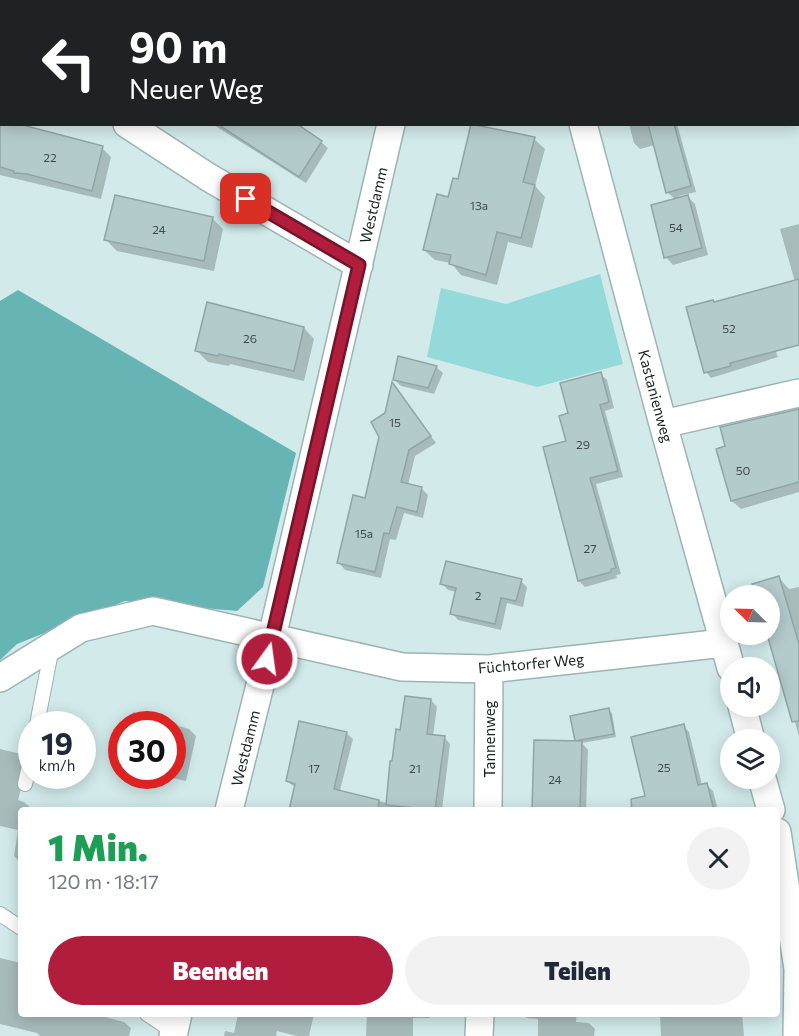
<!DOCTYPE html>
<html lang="de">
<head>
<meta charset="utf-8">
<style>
  body { margin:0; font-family:Commissioner,sans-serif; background:#f2f2f3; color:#1f2937; height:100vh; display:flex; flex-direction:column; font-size:22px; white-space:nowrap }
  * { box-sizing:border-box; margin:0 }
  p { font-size:20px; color:#747a83 }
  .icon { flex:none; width:33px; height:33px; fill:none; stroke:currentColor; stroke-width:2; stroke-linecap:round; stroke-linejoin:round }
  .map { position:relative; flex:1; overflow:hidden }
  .panel { position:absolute; left:18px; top:807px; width:762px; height:210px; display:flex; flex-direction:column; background:#fff; border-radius:6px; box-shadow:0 3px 15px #0003 }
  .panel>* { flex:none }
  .banner { position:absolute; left:0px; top:0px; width:800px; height:126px; box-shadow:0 3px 15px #0003; background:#202124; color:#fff; overflow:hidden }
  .needle { width:39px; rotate:293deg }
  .controls { position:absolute; left:720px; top:585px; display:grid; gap:12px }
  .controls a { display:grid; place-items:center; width:60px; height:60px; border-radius:50%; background:#fff; box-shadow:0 3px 15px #0003; font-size:30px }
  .speed { position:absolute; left:18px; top:711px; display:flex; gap:12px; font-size:30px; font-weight:700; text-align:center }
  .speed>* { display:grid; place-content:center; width:78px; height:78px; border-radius:50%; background:#fff; box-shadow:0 3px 15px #0003; line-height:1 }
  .speed small { font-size:15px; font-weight:400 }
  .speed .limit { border:9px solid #d22; background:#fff; color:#111 }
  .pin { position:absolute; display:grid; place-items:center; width:51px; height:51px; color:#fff; margin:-26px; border-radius:12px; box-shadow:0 3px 9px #0006 }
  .me { position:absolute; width:66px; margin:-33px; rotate:14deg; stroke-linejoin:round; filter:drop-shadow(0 0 4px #0008) }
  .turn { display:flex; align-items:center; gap:21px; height:126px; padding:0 30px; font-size:27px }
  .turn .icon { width:78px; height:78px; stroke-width:2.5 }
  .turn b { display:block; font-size:42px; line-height:51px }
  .round { display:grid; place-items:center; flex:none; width:63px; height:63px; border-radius:32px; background:#f2f2f3 }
  .summary { display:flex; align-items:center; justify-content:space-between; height:102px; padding:0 30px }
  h1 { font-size:36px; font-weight:800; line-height:45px; color:#1e9e55 }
  .cta { display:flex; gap:12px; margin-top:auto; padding:12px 30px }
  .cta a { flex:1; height:69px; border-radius:36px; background:#b11e3d; color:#fff; font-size:24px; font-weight:800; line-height:69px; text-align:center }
  .cta a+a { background:#f2f2f3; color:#1f2937 }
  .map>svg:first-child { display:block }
  .green { fill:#95dada }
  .forest { fill:#66b4b4 }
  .shadow { fill:#0003 }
  .building { fill:#b4cbcb; stroke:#8fa6a6; stroke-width:1.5 }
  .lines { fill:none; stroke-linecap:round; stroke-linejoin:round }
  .lane-casing { stroke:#9db4b4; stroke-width:16 }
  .street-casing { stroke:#9db4b4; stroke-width:30 }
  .lane { stroke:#fff; stroke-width:14 }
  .street { stroke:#fff; stroke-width:27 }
  .route-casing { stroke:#731428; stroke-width:15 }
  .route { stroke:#b11e3d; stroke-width:10 }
  .labels { text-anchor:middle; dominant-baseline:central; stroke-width:6; stroke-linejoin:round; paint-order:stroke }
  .number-label { font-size:12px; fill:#404c4c }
  .street-label { font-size:15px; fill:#192121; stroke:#fff }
</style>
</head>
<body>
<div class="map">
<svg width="799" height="1036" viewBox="0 0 799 1036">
  <rect width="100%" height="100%" fill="#d2eaea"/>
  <path class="green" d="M600,274l23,90 -86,23 -110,-30 14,-69 65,16z"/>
  <path class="forest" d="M18,290l278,163 -33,134 -26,24 -112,-10 -108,43 -17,16v-359z"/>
  <path class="shadow" d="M10,0h90l-1,2z
    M353,0h25v2z
    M490,0h42l-1,2z
    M615,0h49l-49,2z
    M0,120l2,4 100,24 9,9 -10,42 -101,-24z
    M212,124h82l27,18 7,6 -22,35z
    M629,124h48l19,68 -17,4v3l9,-2 7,7 13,51 -35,10 -7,-8 10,-57 -9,-8 -12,-47 -15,4 -6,-6z
    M534,139l11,10 -10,37 10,11 -13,51 -24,-6 -11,43 -36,-10 -10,-12 -16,-3 -11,-10 35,-69z
    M212,218l11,11 -9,42 -97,-20 -11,-11z
    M799,224v116l-25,7 4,10 -67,21 -5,-6 8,-69 81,-21 -15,-53z
    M304,328l10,11 -10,42 -74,-17 -1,2 -21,-4 -11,-11z
    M436,367l7,6 -9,21 -33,-8 -7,-7z
    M600,374l7,6 7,28 -9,3 18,66 -27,7 25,90 -5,1 1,3 -32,9 -6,-6 -11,-139 2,-28z
    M393,385l43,58 -21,13 -7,29 13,3 7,7 -5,23 -19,-5 -8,27 -6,-1 -9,39 -36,-8 -6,-7 27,-64z
    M799,411v81l-58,17 -9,-8z
    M779,578l10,11 10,-2v149l-30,-102 1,-38z
    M521,581l6,6 -4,20 -16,-4 -6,27 -43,-10 -6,-7 4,-21 -8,-2 -6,-6z
    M431,700l6,7 -4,29 11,1 6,7 -8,66h-74l2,-11 17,4z
    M608,710l4,3 4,24 -34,6 6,7 -2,60h-52l42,-67 -5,-26z
    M133,712l43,11 3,3 10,3 7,7 -10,45 -23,-5h9v-52h-42z
    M683,725l6,7 13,53 4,-1 7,7 5,19h-40z
    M346,733l7,6 -18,71h-44l5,-22 -9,-7z
    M0,749l21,5 7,6 -10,40 6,2 7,6 -1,2h-9v53l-7,-7 4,-26 -18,-4z
    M0,958l21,5v51h73l30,8 7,6 -2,8h-89l-3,-3 -37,-9z
    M238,1014h76l-5,22h-12l-20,-5 -1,5h-52l1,-5 9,2z
    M367,1014h63v4h-17v18h-47z
    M524,1014h53l-1,8 13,1 6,6 -1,7h-56v-17l-11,-1z
    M660,1014h82l2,22h-83z"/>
  <path class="building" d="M0,120l2,4h17l84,22 -11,45 -65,-17 -13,-1v-2l-14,-4z
    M217,124h80l25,17 -23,36z
    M471,124l64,13 -12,45 12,3 -14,53 -24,-6 -11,43 -37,-11 2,-9 -28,-5 14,-56 11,3 5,-19 5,1z
    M648,124h26l17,62 -25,7z
    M115,195l98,22 -9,44 -100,-21z
    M688,195l14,53 -38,10 -13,-53z
    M799,279v66l-69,18 1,3 -27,7 -18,-66 27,-7 1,2z
    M207,302l97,25 -10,44 -75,-17 -1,2 -23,-5z
    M398,356l39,10 -9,22 -35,-8z
    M601,372l8,30 -9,3 18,66 -28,7 26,90 -5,1v3l-33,9 -35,-134 23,-6 -7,-25 9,-3 -8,-30z
    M392,382l39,54 -22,14 -8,32 21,5 -5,25 -20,-5 -8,27 -5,-1 -9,39 -38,-9 16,-68 12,3 14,-61 -8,-15 14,-9z
    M799,409v73l-68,19 -15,-52 9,-3 -5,-19z
    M446,561l76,18 -6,22 -15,-3 -6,26 -45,-10 6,-26 -16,-4z
    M779,576l20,68v77l-7,1 -25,-88h3v-38h-14l-4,-12z
    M405,696l26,3 -4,35 18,2 -10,74 -49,-5 4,-44h2l4,-32 4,1z
    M609,708l5,26 -39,7 -5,-25z
    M299,721l48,11 -13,57 45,11 -1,10h-89l6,-26 -9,-3z
    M684,724l14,61 9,-2 7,27h-82l-1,-11 14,-3 -14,-59z
    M534,740l48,1 -2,69h-48z"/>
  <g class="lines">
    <g class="lane-casing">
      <path id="lane" d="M37,724l15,-77
        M25,784l7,-32
        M0,914l21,14
        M147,1014l27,18"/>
    </g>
    <g class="street-casing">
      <path id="street" d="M420,2v-2
        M0,41l2,1
        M127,124l81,53 151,88
        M583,124l80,300 68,244
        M663,424l136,-31
        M0,678l81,-50 72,-17 249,56 87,2 235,-26
        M742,706l9,34
        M762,778l9,32
        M229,810l43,-173 119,-513
        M488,810l1,-141
        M777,832l21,137 -1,67
        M173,1036l5,-22
        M479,1036l1,-22"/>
    </g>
    <use href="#lane" class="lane"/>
    <use href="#street" class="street"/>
  </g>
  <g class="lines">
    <g class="route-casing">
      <path id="route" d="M246,199l113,66 -92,394"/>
    </g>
    <use href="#route" class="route"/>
  </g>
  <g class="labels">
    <g class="number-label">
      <text x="50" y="157">22</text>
      <text x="479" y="205">13a</text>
      <text x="676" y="227">54</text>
      <text x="159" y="229">24</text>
      <text x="729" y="328">52</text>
      <text x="250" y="338">26</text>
      <text x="395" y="422">15</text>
      <text x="583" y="444">29</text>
      <text x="743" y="470">50</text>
      <text x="364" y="533">15a</text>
      <text x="590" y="548">27</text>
      <text x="478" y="595">2</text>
      <text x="664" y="767">25</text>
      <text x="314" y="768">17</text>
      <text x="415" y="768">21</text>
      <text x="555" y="779">24</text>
    </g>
    <g class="street-label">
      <text transform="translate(373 205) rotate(-77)">Westdamm</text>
      <text transform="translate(656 396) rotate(75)">Kastanienweg</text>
      <text transform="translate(531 663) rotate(-5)">Füchtorfer Weg</text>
      <text transform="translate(489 739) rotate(-90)">Tannenweg</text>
      <text transform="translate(245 748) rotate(-76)">Westdamm</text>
    </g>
  </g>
</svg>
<div class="controls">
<a><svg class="needle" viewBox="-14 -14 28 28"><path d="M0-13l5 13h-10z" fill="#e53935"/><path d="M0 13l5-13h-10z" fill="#747a83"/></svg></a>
<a><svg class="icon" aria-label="sound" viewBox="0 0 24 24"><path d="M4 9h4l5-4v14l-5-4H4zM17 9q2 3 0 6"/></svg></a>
<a><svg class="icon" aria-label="layers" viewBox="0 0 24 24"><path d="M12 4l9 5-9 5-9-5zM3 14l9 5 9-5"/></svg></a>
</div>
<div class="speed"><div>19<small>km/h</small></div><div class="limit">30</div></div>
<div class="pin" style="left:246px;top:199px;background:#d93025"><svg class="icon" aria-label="arrive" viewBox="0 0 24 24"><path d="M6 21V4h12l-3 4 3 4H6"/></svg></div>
<svg class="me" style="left:267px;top:659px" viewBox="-20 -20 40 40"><circle r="17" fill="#b11e3d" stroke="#fff" stroke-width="3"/><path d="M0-11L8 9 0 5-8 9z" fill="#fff"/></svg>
<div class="banner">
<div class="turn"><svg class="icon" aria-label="left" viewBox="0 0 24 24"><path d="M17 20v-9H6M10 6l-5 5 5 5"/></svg><div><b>90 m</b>Neuer Weg</div></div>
</div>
<section class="panel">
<div class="summary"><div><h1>1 Min.</h1><p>120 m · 18:17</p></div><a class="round"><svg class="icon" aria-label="close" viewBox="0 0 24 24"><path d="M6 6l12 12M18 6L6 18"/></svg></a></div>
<div class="cta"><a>Beenden</a><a>Teilen</a></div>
</section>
</div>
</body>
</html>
